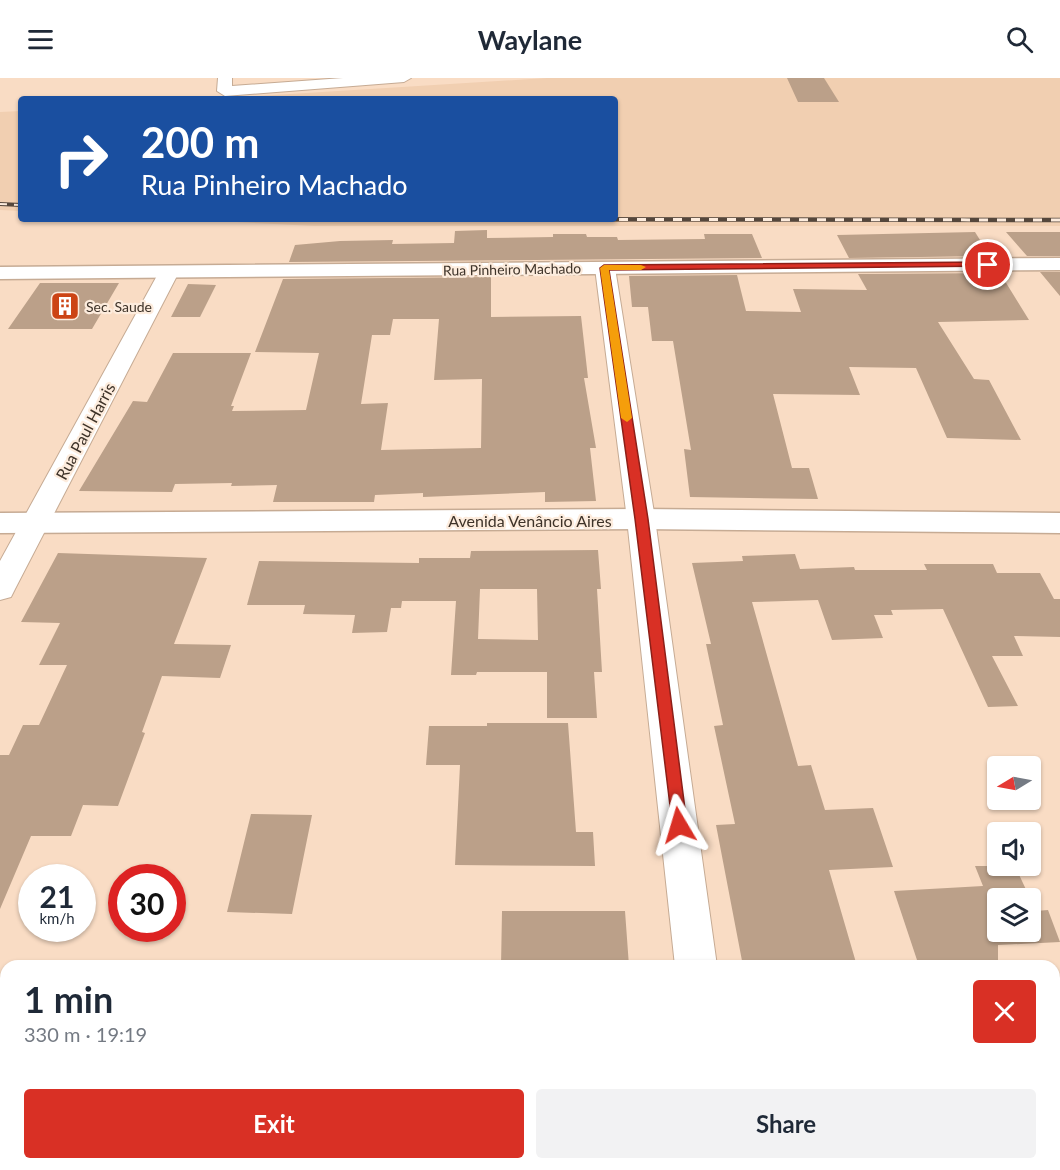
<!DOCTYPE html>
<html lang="en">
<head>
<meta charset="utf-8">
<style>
  body { margin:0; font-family:Lato,sans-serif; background:#f2f2f3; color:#1f2937; height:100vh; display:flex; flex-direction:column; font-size:22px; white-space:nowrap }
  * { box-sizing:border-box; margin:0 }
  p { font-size:20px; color:#747a83 }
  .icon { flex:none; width:33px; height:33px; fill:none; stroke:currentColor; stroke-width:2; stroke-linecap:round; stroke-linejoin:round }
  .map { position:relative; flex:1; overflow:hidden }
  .panel { position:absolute; left:0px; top:882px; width:1060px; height:210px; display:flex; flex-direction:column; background:#fff; border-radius:18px 18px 0 0; box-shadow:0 2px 4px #0004 }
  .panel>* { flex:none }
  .guide { position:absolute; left:18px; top:18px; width:600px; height:126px; border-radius:6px; box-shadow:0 2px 4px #0004; background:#1a4fa0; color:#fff; overflow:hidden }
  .needle { width:39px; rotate:260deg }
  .fabs { position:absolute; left:987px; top:678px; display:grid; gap:12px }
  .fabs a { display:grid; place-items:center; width:54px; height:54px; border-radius:6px; background:#fff; box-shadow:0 2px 4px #0004; font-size:30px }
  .speed { position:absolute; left:18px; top:786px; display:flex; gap:12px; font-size:30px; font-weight:700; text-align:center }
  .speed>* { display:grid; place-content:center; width:78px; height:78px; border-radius:50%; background:#fff; box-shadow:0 2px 4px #0004; line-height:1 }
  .speed small { font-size:15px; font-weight:400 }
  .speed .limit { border:9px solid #d22; background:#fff; color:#111 }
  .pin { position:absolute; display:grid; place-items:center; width:51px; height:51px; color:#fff; margin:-26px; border:3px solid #fff; border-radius:50%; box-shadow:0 2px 6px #0007 }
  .me { position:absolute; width:66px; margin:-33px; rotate:353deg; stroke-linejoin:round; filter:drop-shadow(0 0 4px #0008) }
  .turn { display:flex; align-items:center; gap:21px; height:126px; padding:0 24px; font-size:27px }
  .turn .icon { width:78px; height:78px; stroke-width:2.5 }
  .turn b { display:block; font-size:42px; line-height:51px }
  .round { display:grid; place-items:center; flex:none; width:63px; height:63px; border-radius:6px; background:#f2f2f3 }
  .summary { display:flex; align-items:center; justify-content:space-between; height:102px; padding:0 24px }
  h1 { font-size:36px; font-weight:700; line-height:45px }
  .button { display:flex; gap:12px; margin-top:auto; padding:12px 24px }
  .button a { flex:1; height:69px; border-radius:6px; background:#d93025; color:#fff; font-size:24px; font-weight:700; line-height:69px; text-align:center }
  .button a+a { background:#f2f2f3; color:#1f2937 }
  header { display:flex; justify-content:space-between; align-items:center; height:78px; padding:0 24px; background:#fff; font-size:27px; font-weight:700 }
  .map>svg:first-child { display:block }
  .built { fill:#f1cfb1 }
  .building { fill:#bba089; fill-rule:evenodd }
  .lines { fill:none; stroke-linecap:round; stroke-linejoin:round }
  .minor-casing { stroke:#c6ab94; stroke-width:2 }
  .tertiary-casing { stroke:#c6ab94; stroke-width:3 }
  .secondary-casing { stroke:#c6ab94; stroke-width:3 }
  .minor { fill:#fff; fill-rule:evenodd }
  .tertiary { fill:#fff; fill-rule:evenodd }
  .secondary { fill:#fff; fill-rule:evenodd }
  .rail-far1-casing { stroke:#55473c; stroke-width:4 }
  .rail-casing { stroke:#55473c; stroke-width:4.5 }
  .rail-far1 { stroke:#fdecdd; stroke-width:2; stroke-dasharray:7; stroke-linecap:butt }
  .rail { stroke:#fdecdd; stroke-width:3; stroke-dasharray:9; stroke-linecap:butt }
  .route { fill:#d93025; stroke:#8d1f18; stroke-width:1.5 }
  .slow { fill:#f59e0b }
  .labels { text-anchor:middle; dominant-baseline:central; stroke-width:4.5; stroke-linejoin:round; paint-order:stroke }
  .far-street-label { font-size:14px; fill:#3e3329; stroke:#fdecdd }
  .far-poi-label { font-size:14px; fill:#3e3329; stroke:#fdecdd; text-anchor:start }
  .street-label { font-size:16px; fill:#3e3329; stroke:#fdecdd }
</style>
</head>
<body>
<header><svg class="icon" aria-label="menu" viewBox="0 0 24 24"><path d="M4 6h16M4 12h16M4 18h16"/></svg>Waylane<svg class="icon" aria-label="search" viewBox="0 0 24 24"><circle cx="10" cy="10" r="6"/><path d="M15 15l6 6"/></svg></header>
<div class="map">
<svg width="1060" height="1092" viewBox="0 0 1060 1092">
  <rect width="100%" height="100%" fill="#f9dcc4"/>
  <path class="built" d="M547,0h513v148h-746l-136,-7h437v-120h-403z
    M21,33v100l-21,-1v-98z"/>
  <path class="building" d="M787,0h37l15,24h-41z
    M487,152v8l66,-1v-3h33l1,3h30l1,3 87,-1 -1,-5h48l10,24 -473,4 6,-17 45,-4 53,-1 -1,4 62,-1 1,-12z
    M975,154l15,24 -141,2 -12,-23z
    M1006,154h54v24h-33z
    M1040,194h20v24z
    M1000,195l29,47 -91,2 36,57 15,1 32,60 -74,-2 -31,-70 -67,-1 11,28 -87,-1 19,74h17l9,31 -128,-2 -6,-48 7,1 -18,-109h-21l-4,-34h-16l-3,-31 108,-1 9,36 55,1 -8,-23 74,1 -9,-16z
    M491,199v40l90,-1 7,62h-4l12,70h-6l6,53 -51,1v-10l-122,5v-4l-48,2 -1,7h-101l4,-17 -46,1 1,-3 -57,1 -3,8 -93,-1 54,-90 14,1 26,-49h78l-20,53h3l-2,5 74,-1 13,-57 -64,-1 28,-73zM393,241h46l-5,61 48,-1 -1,69 -100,2 7,-47 -27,1 11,-69h18z
    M40,205h79l-27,46h-84z
    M188,206l28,1 -16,32h-29z
    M598,472l3,39h-4l5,83h-8l3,46h-50v-46h-70l-1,3h-25l5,-74h-54l-1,7h-10l-4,24 -35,1 3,-18 -52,-1 2,-9h-58l12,-44 160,2v-5h51l1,-7zM480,511h57l1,51 -60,-1z
    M58,475l149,5 -33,86 57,1 -11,33 -58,-2 -20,56 3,1 -27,73 -35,-1 -12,31h-40l-31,73v-154h9l14,-30h16l28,-60h-28l21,-42 -39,-1z
    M795,476l5,15 54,-2 1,3h72l-3,-6h69l4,9h43l14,26h6v38l-46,-1 9,20h-31l26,50 -30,1 -45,-98 -52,1 2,5h-19l9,23 -51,2 -14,-40 -66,2 46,164 13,-1 14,45 48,-2 20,59 -64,3 28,96h-114l-27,-141 19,-1 -21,-98 9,-1 -17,-81h5l-19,-81 51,-2 -1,-5z
    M487,645h81l8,109h17l2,34 -140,-1 5,-100h-34l3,-39h58z
    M251,736l61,1 -20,99 -65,-2z
    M975,788h40l15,32h-32v34h32v-33l6,12 12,-1 12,32 -62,3v21h-79l-25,-75 89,-5z
    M502,833h123l4,55h-128z"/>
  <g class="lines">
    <g class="minor-casing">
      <path id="minor" d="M218,0h14v8l111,-8h68l-7,4 -179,14 -8,-5z
        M605,184l7,2 3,4 40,251 62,447h-42l-48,-447 -32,-251 3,-4z
        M169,188l7,2 3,4 -164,317 -4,8 -11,3v-39l159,-289 3,-4z
        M696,1086h48l1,6h-48z"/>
    </g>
    <g class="tertiary-casing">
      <path id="tertiary" d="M641,431l419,4v20l-419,-4 -641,4v-20z"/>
    </g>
    <g class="secondary-casing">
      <path id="secondary" d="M1060,180v12l-1060,9v-12z"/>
    </g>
    <use href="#minor" class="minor"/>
    <use href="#tertiary" class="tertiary"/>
    <use href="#secondary" class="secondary"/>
    <g class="rail-far1-casing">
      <path id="rail-far1" d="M0,126l21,1"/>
    </g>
    <g class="rail-casing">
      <path id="rail" d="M295,141l765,1"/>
    </g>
    <use href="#rail-far1" class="rail-far1"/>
    <use href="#rail" class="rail"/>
  </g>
  <path class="route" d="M988,184l3,1v3l-382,4 39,249 39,306 -2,5 -6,3 -6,-3 -38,-311 -35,-251 4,-3z"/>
  <path class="slow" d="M604,187h37l5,2 -5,3h-32l23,148 -5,4 -6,-4 -21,-150z"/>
  <defs>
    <g id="building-square" transform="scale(1.5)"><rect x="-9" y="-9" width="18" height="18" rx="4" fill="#cc4415" stroke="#fdecdd"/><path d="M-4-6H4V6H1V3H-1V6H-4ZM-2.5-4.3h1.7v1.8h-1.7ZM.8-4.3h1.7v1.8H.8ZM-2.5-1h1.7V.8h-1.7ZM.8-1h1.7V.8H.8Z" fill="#fff"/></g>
  </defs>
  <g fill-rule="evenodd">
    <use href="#building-square" x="65" y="228"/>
  </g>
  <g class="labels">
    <g class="far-street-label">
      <text transform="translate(512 191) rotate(-1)">Rua Pinheiro Machado</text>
    </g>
    <g class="far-poi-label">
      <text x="86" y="228">Sec. Saude</text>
    </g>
    <g class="street-label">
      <text transform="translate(85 353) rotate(-62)">Rua Paul Harris</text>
      <text x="530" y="442">Avenida Venâncio Aires</text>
    </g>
  </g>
</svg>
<div class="fabs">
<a><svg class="needle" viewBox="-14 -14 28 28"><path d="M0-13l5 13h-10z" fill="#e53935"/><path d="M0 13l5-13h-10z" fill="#747a83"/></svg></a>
<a><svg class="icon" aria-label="sound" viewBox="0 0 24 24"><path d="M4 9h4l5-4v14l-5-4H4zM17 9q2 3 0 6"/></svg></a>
<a><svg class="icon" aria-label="layers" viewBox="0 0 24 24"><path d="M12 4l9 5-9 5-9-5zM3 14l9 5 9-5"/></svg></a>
</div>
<div class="speed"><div>21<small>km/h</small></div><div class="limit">30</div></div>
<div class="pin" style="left:988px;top:187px;background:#d93025"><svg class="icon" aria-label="arrive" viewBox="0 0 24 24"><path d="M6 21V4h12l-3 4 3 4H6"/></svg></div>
<svg class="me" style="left:679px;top:747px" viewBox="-20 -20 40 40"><path d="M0-17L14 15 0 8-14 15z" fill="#d93025" stroke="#fff" stroke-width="4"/></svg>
<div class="guide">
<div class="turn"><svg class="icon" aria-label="right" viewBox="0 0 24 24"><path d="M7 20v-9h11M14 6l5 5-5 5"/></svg><div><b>200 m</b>Rua Pinheiro Machado</div></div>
</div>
<section class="panel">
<div class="summary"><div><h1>1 min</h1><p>330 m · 19:19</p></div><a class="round" style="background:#d93025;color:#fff"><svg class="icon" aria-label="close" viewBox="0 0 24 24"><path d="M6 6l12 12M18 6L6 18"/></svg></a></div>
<div class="button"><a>Exit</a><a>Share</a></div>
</section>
</div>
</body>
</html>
